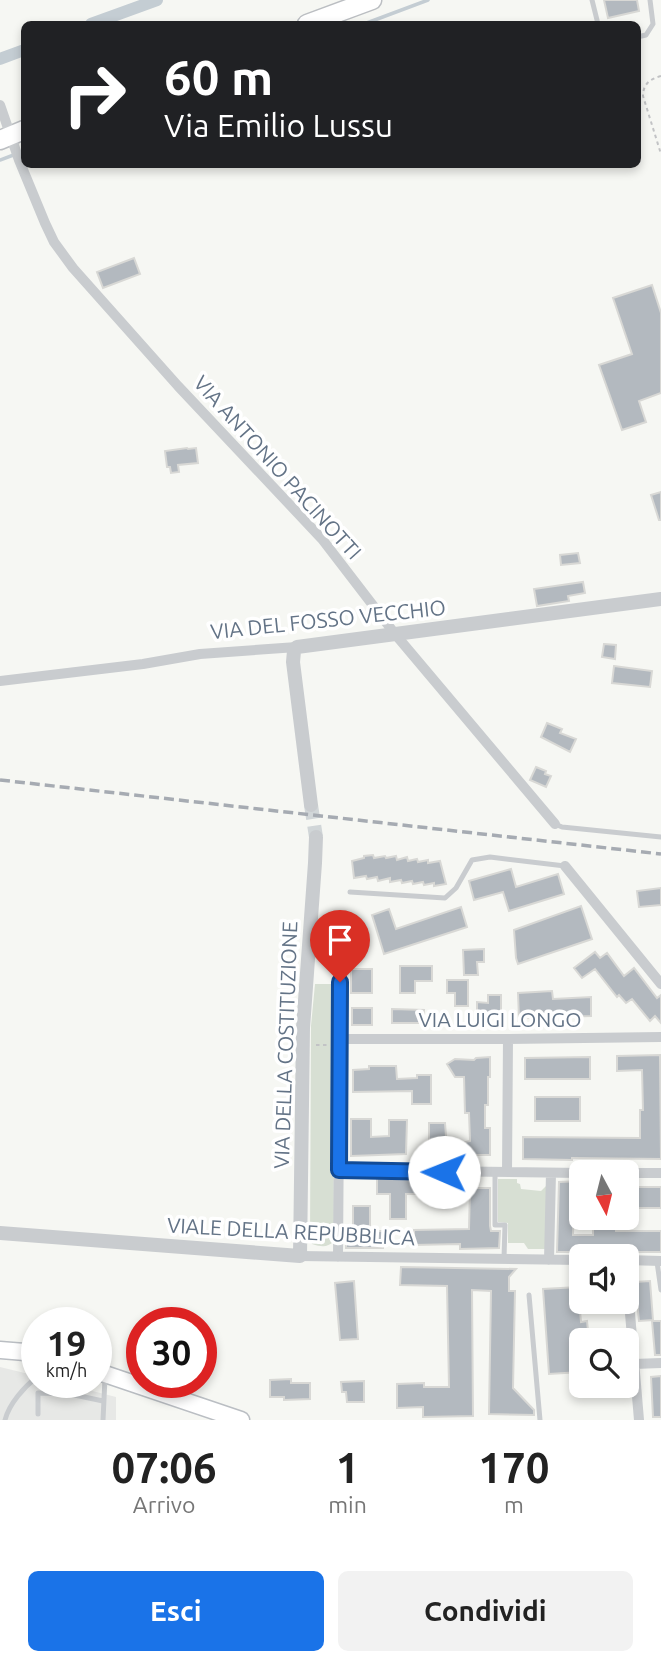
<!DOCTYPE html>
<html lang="it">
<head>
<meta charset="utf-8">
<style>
  body { margin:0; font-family:Ubuntu,sans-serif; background:#f2f2f2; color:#222; height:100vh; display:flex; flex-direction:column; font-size:26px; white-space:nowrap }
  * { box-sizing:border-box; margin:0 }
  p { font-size:23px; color:#767676 }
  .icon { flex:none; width:38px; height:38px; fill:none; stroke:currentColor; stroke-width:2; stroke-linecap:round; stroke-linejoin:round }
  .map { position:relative; height:1420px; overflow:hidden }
  .sheet { display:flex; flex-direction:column; background:#fff; flex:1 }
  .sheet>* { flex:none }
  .guide { position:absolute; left:21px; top:21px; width:620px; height:147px; border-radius:10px; box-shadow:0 4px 10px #0003; background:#202124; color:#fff; overflow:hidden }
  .needle { width:46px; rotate:173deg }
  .tools { position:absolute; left:569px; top:1160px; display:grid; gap:14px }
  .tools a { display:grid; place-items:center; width:70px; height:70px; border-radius:10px; background:#fff; box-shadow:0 4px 10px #0003; font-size:35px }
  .speed { position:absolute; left:21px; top:1307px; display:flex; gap:14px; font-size:35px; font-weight:700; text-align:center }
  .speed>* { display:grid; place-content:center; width:91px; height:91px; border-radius:50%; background:#fff; box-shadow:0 4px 10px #0003; line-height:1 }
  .speed small { font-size:18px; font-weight:400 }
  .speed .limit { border:10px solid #d22; background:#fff; color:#111 }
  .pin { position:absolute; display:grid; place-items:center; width:60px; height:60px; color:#fff; margin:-72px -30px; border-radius:50% 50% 50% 0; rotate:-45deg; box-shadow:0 0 7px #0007 }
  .pin .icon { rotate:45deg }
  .me { position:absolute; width:77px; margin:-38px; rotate:271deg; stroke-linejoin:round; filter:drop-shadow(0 0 5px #0008) }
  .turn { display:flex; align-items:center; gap:24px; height:147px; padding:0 28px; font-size:32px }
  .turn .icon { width:91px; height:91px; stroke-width:2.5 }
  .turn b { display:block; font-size:49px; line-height:60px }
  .eta { display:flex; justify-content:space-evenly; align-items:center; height:119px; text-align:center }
  .eta b { font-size:42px; font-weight:700; line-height:49px }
  .primary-button { display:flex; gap:14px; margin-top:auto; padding:14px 28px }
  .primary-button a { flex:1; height:80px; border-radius:10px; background:#1a73e8; color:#fff; font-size:28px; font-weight:700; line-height:80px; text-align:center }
  .primary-button a+a { background:#f2f2f2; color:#222 }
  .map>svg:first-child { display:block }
  .built { fill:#e7e8e6 }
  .green { fill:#d7dfd3 }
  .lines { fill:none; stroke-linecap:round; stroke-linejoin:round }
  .stream { stroke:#c4cdd3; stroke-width:3.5 }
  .canal { stroke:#c4cdd3; stroke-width:12 }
  .building { fill:#b3b9bf; stroke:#d8d8d5; stroke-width:2 }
  .tertiary-tunnel { stroke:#d1d6d8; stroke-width:14; stroke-dasharray:14 7; stroke-linecap:butt }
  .secondary-casing { stroke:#babec3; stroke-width:19 }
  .primary-casing { stroke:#bbbec2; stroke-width:21 }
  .path { stroke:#c2c3c5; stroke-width:2; stroke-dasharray:3.5 3.5; stroke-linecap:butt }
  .service { stroke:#c9cccf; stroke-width:5 }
  .minor { stroke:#c9cccf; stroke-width:10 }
  .tertiary { stroke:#c9cccf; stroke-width:14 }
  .secondary { stroke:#fff; stroke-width:16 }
  .primary { stroke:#fff; stroke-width:18 }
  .rail { stroke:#a6abb2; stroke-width:3.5; stroke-dasharray:10 5; stroke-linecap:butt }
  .route-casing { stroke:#114b97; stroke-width:18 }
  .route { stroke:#1a73e8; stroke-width:12 }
  .labels { text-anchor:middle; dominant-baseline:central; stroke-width:7; stroke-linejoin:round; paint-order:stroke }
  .street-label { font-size:21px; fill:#637386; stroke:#fff }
</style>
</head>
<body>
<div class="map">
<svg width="661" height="1420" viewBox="0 0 661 1420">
  <rect width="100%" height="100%" fill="#f6f7f3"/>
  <path class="built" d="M0,1367l37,9v6l24,1 55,14v23h-116z"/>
  <path class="green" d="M315,984h18l1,257c-7,7 -12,6 -22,3l-2,-5 1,-213z
    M498,1179h19v4l3,1 1,5 20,2 7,-7 -1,65h-19l-4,-6h-16v-20l-10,-1z"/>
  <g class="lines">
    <path class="stream" d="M364,24l64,-24
      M0,160l24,-9"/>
    <path class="canal" d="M91,24l66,-24
      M0,59l24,-9"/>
  </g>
  <path class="building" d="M604,0h33l2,11 -31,7z
    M134,258l6,16 -37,14 -6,-16z
    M652,285l9,28v80l-22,8 7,21 -24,8 -23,-65 33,-11 -19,-56z
    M187,448l1,1 8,-1 2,15 -20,2 1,7 -8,1 -1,-6h-3l-2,-16z
    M661,492v28h-2l-8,-25z
    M578,553l2,10 -19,2 -1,-10z
    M583,582l2,11 -17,3 1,5 -32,5 -3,-17z
    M604,644l12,1 -1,14 -13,-2z
    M614,666l38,5 -2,16 -38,-4z
    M547,723l15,6 -2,4 16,6 -6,13 -29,-15z
    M536,767l10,4 -1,3 6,2 -5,11 -16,-7z
    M373,855l1,3 11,-2 1,2 10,-2 1,4 10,-3 1,4 9,-2 1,3 10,-2v3l12,-2 6,23 -12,2v-3l-10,2 -1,-3 -10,2 -1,-3 -10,2 -1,-3 -11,2v-4l-12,3 -1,-4 -10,2 -1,-3 -12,2 -2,-17 12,-3v-2z
    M511,869l5,18 42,-13 6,20 -55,17 -6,-19 -29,8 -5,-19z
    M661,888v17l-22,2 -2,-16z
    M581,906l11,33 -74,25 -2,-6 -2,-28z
    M461,907l6,20 -83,27 -12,-39 17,-6 7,20z
    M484,949v13h-7l1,13h-14l-1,-25z
    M595,952l5,6 7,-5 17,23 10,-8 23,30 4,-3v28l-6,-7 -5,5 -18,-22 -6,4 -7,-8 -2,2 -22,-28 -13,9 -8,-10z
    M400,966h32v15h-17v12h-15z
    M351,969h21v24h-21z
    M447,980h21v26h-13v-13h-8z
    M552,991l1,8 38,-2v19l-72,2 -1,-25z
    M488,995h13v22l-24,-1v-14l11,1z
    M352,1008h20v17h-20z
    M392,1009l32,1 -1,13h-31z
    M660,1055l1,104 -89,-1v2l-49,-1v-22l117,1v-28h3l-1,-40 -25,1v-15z
    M490,1057v20h-2v28h-3v23h5v27h-25v-13l5,-1 -1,-28h-4l-1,-36h-9l-8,-13 8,-5 19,1 2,-2z
    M590,1057v22h-65v-21z
    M369,1066h27l1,13 20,-1v-3h14v29h-19v-13l-59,1v-22l16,-1z
    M535,1097h45v24h-45z
    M351,1119h20v18l18,-1v-16h18l-1,34 -55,2z
    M429,1123h16l2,26h-8v3l-10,1z
    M377,1178l41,1v15h-12v25h-16v-25h-13z
    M581,1181v15l-7,1 -1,38h20v-16l23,-1v13h45v21h-104l2,-70z
    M626,1187h35v21h-27v-4l-8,1z
    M470,1188h20v38l1,5h9l-1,17 -39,1v-5l-46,1v-15l55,-1z
    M353,1206h17v25h13v17h-37v-17h7z
    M401,1267l115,2 -7,8v14h6l-2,97 21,22v5l-45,-1 2,-123 -19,-1 1,126 -50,1v-10l-26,1v-24l27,-1v4h25l-2,-101 -47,-1z
    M354,1281l4,58 -18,1 -5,-57z
    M650,1281l3,39 -14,1 -4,-39z
    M578,1287l3,35 6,-1 2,19h-8v32l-32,2 -6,-85z
    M652,1321h9v34h-6z
    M661,1376v41h-8l-2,-40z
    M291,1379v4h19v16l-26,1v-3h-14v-17z
    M364,1381v21h-17l-1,-10h-4l-1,-10z"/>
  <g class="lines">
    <path class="tertiary-tunnel" d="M311,805l5,32"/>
    <g class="secondary-casing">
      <path id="secondary" d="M0,1350l37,3
        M96,1371l145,49"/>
    </g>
    <g class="primary-casing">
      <path id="primary" d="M307,24l65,-24
        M0,140l24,-10"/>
    </g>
    <path class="path" d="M661,76c-11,3 -18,8 -18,20l18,58
      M316,1045h12"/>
    <path class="service" d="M592,0l6,24
      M637,37l9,-2 7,-11 -3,-24
      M555,824l7,3 99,10
      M350,892l95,6 11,-10 16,-28 18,-3 75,9
      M495,1173v52h10l-1,33
      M657,1262l4,28
      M529,1295l11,125
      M53,1382l17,12 33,7
      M38,1414v-21l32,1
      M5,1420c4,-16 19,-33 32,-43
      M103,1420l2,-42"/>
    <path class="minor" d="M0,105l19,55 26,63 9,19 19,26 105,118 144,153 73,95 160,190
      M0,681l143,-17 57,-10 97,-7
      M565,866l96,118
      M340,1039h168l153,-2
      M339,1170l242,3
      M507,1172l1,-133
      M626,1173h35
      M300,1256l281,4
      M338,1257l2,-275
      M549,1260l2,-87
      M626,1260l35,1
      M626,1266l13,154
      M634,1364l27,-1"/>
    <path class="tertiary" d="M311,805l-18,-143 1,-11 3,-4 364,-48
      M0,1233l300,23 3,-228 12,-165 1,-26"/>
    <use href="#secondary" class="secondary"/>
    <use href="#primary" class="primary"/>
    <path class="rail" d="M0,780l661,74"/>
  </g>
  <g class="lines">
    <g class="route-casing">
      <path id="route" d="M340,982l-1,188 105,2"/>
    </g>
    <use href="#route" class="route"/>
  </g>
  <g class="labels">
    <g class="street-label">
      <text transform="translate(278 467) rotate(48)">VIA ANTONIO PACINOTTI</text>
      <text transform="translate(328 619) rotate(-6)">VIA DEL FOSSO VECCHIO</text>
      <text x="500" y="1019">VIA LUIGI LONGO</text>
      <text transform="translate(285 1045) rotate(-88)">VIA DELLA COSTITUZIONE</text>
      <text transform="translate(291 1231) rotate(3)">VIALE DELLA REPUBBLICA</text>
    </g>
  </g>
</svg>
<div class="tools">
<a><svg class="needle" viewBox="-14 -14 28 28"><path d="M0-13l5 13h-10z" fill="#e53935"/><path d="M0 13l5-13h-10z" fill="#767676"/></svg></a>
<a><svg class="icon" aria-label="sound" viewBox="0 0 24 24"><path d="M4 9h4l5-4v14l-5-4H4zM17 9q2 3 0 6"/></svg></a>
<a><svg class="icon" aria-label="search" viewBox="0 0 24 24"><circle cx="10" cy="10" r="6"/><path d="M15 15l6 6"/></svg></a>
</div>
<div class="speed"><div>19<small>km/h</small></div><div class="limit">30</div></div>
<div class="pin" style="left:340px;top:982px;background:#d93025"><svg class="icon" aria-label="arrive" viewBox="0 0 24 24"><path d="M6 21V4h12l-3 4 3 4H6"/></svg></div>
<svg class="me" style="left:444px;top:1172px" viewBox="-20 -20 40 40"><circle r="19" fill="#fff"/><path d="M0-13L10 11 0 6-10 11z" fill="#1a73e8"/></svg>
<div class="guide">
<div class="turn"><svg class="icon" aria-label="right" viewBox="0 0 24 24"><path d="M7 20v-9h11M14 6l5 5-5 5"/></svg><div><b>60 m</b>Via Emilio Lussu</div></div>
</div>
</div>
<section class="sheet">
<div class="eta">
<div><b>07:06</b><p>Arrivo</p></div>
<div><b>1</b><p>min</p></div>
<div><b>170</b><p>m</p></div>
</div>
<div class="primary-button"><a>Esci</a><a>Condividi</a></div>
</section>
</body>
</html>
